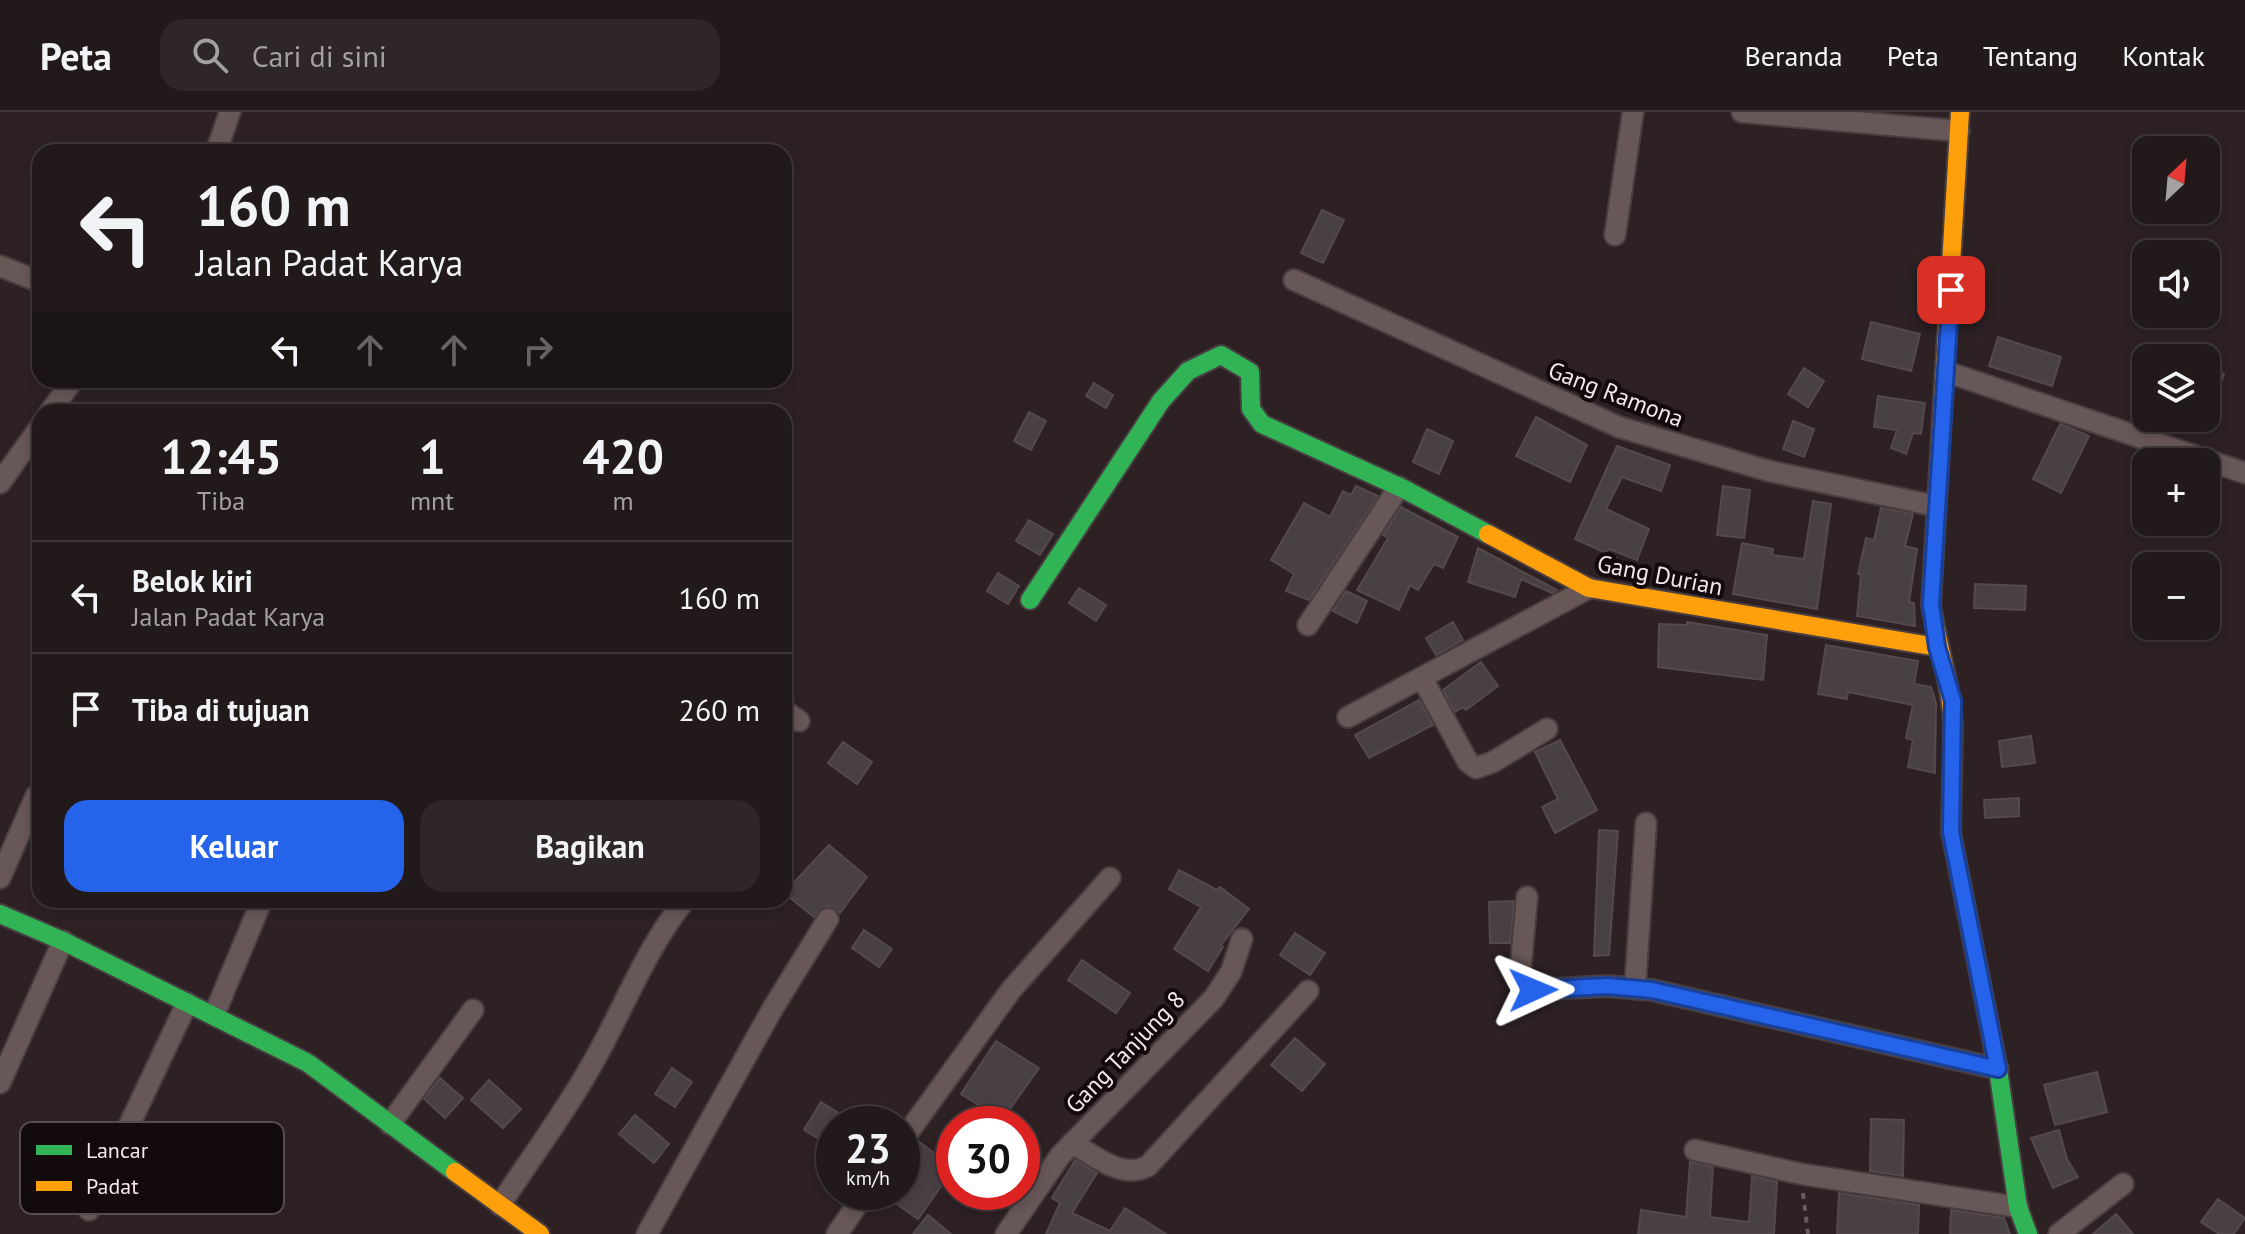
<!DOCTYPE html>
<html lang="id">
<head>
<meta charset="utf-8">
<style>
  body { margin:0; font-family:"PT Sans",sans-serif; background:#2e2628; color:#f1f3f6; height:100vh; display:flex; flex-direction:column; font-size:30px; white-space:nowrap }
  * { box-sizing:border-box; margin:0 }
  p { font-size:26px; color:#a2a0a3 }
  .icon { flex:none; width:44px; height:44px; fill:none; stroke:currentColor; stroke-width:2; stroke-linecap:round; stroke-linejoin:round }
  .map { position:relative; flex:1; overflow:hidden }
  .details { position:absolute; left:32px; top:292px; width:760px; height:504px; display:flex; flex-direction:column; background:#22191b; border-radius:24px; box-shadow:0 4px 12px #0003,0 0 0 2px #3f383a }
  .details>* { flex:none }
  .top-card { position:absolute; left:32px; top:32px; width:760px; height:244px; border-radius:24px; box-shadow:0 4px 12px #0003,0 0 0 2px #3f383a; background:#22191b; color:#f1f3f6; overflow:hidden }
  .needle { width:52px; rotate:26deg }
  .controls { position:absolute; left:2132px; top:24px; display:grid; gap:16px }
  .controls a { display:grid; place-items:center; width:88px; height:88px; border-radius:16px; background:#22191b; box-shadow:0 4px 12px #0003,0 0 0 2px #3f383a; font-size:40px }
  .speed { position:absolute; left:816px; top:994px; display:flex; gap:16px; font-size:40px; font-weight:700; text-align:center }
  .speed>* { display:grid; place-content:center; width:104px; height:104px; border-radius:50%; background:#22191b; box-shadow:0 4px 12px #0003,0 0 0 2px #3f383a; line-height:1 }
  .speed small { font-size:20px; font-weight:400 }
  .speed .limit { border:12px solid #d22; background:#fff; color:#111 }
  .pin { position:absolute; display:grid; place-items:center; width:68px; height:68px; color:#fff; margin:-34px; border-radius:16px; box-shadow:0 4px 12px #0006 }
  .me { position:absolute; width:88px; margin:-44px; rotate:89deg; stroke-linejoin:round; filter:drop-shadow(0 0 6px #0008) }
  .turn { display:flex; align-items:center; gap:28px; height:168px; padding:0 32px; font-size:36px }
  .turn .icon { width:104px; height:104px; stroke-width:2.5 }
  .turn b { display:block; font-size:56px; line-height:68px }
  .lanes { display:flex; align-items:center; height:76px; padding:0 32px; background:#0003; justify-content:center; gap:40px; direction:ltr }
  .lanes .off { opacity:.35 }
  .eta { display:flex; justify-content:space-evenly; align-items:center; height:136px; text-align:center }
  .eta b { font-size:48px; font-weight:700; line-height:56px }
  .primary-button { display:flex; gap:16px; margin-top:auto; padding:16px 32px }
  .primary-button a { flex:1; height:92px; border-radius:24px; background:#2563eb; color:#fff; font-size:32px; font-weight:700; line-height:92px; text-align:center }
  .primary-button a+a { background:#2e2628; color:#f1f3f6 }
  ul { padding:0; list-style:none }
  li { display:flex; align-items:center; gap:24px; height:112px; padding:0 32px; border-top:2px solid #3f383a }
  li div { flex:1 }
  li b { display:block; font-size:30px }
  li em { font-style:normal }
  header { display:flex; align-items:center; gap:48px; box-sizing:border-box; height:112px; padding:0 40px; background:#22191b; border-bottom:2px solid #3f383a }
  header strong { font-size:38px }
  nav { display:flex; gap:44px; margin-inline-start:auto; font-size:28px }
  .search { width:560px; height:72px; background:#2e2628; display:flex; align-items:center; gap:20px; box-sizing:border-box; padding:0 28px; border-radius:24px; color:#a2a0a3; font-size:30px }
  .map>svg:first-child { display:block }
  .building { fill:#494043; stroke:#54494c; stroke-width:2 }
  .lines { fill:none; stroke-linecap:round; stroke-linejoin:round }
  .street-casing { stroke:#483d40; stroke-width:24 }
  .fast-casing { stroke:#483d40; stroke-width:22 }
  .slow-casing { stroke:#483d40; stroke-width:22 }
  .path { stroke:#685b5c; stroke-width:4; stroke-dasharray:6 6; stroke-linecap:butt }
  .street { stroke:#685757; stroke-width:20 }
  .fast { stroke:#30b455; stroke-width:18 }
  .slow { stroke:#ff9f0a; stroke-width:18 }
  .route-casing { stroke:#184099; stroke-width:20 }
  .route { stroke:#2563eb; stroke-width:14 }
  .labels { text-anchor:middle; dominant-baseline:central; stroke-width:8; stroke-linejoin:round; paint-order:stroke }
  .street-label { font-size:24px; fill:#f5e6e9; stroke:#130a0c }
  .key { fill:#130a0c; stroke:#574c4e; stroke-width:2 }
  .key-label { font-size:22px; fill:#f5e6e9 }
</style>
</head>
<body>
<header>
<strong>Peta</strong>
<div class="search"><svg class="icon" aria-label="search" viewBox="0 0 24 24"><circle cx="10" cy="10" r="6"/><path d="M15 15l6 6"/></svg>Cari di sini</div>
<nav><a>Beranda</a><a>Peta</a><a>Tentang</a><a>Kontak</a></nav>
</header>
<div class="map">
<svg width="2245" height="1122" viewBox="0 0 2245 1122">
  <rect width="100%" height="100%" fill="#2d2124"/>
  <path class="building" d="M1322,98l22,10 -21,43 -22,-10z
    M1871,210l49,12 -9,37 -49,-12z
    M1998,225l63,20 -9,29 -63,-20z
    M2206,255l18,7 -17,43h-1z
    M1804,256l20,13 -16,26 -20,-13z
    M1094,271l19,12 -7,13 -20,-12z
    M1878,284l47,7 -4,31 -8,-1 -7,21 -15,-6 6,-18 -23,-3z
    M1029,300l17,9 -15,29 -17,-9z
    M1536,305l51,28 -17,37 -54,-26z
    M1793,309l21,8 -10,28 -21,-8z
    M2060,312l29,12 -28,57 -28,-14z
    M1427,317l26,12 -14,33 -26,-12z
    M1617,334l53,19 -9,26 -39,-14 -16,32 43,20 -12,31 -28,-11 -3,4 -31,-14z
    M1356,374l22,10 -69,104 -23,-9 8,-17 -23,-14 33,-57 26,14 13,-26 8,4z
    M1723,374l27,4 -6,48 -27,-3z
    M1813,389l18,3 -14,105 -84,-15 9,-51 31,6 -1,6 32,4z
    M1401,395l57,30 -15,31 -9,-4 -16,26 -8,-5 -11,25 -42,-20 31,-52 -5,-3z
    M1881,396l32,6 -8,32 12,3 -8,53 5,1 1,23 -58,-10 4,-41 -3,-1 8,-36 8,2z
    M1029,408l24,14 -13,21 -24,-14z
    M1478,436l79,42 -5,3 -31,-14 -6,18 -47,-15z
    M998,461l21,13 -11,18 -21,-13z
    M1975,472l51,2 -1,24 -51,-2z
    M1079,476l27,17 -10,16 -27,-18z
    M1346,479l21,10 -10,22 -24,-12z
    M1453,510l10,18 -27,15 -10,-17z
    M1687,510l80,13 -4,45 -105,-13 1,-43 28,1z
    M1826,533l92,16 -4,23 17,3 5,16 -1,70 -27,-6 5,-27 -7,-2 7,-33 -65,-13 -1,7 -29,-5z
    M1481,550l17,24 -32,24 -3,-3 -8,5 -12,-22z
    M1419,588l14,25 -64,33 -14,-23z
    M2031,624l4,27 -33,4 -3,-26z
    M1560,628l37,70 -42,23 -13,-26 16,-8 -23,-47z
    M843,630l29,20 -15,22 -29,-21z
    M2019,686v18l-34,2 -1,-18z
    M1599,718l19,1 -9,124 -15,1z
    M829,733l38,32 -27,36 -12,-7 -14,11 -30,-24z
    M1179,758l38,20 3,-3 29,22 -28,36 2,2 -15,24 -34,-22 27,-42 -32,-18z
    M1514,789l-4,42h-20l-1,-41z
    M864,818l28,19 -13,18 -27,-19z
    M1295,821l30,20 -15,22 -30,-20z
    M1082,848l48,33 -14,20 -48,-33z
    M1295,926l30,26 -23,27 -31,-26z
    M996,929l43,27 -37,52 -41,-26z
    M672,956l20,14 -17,25 -20,-13z
    M2097,960l10,40 -52,13 -11,-40z
    M440,966l23,20 -18,20 -21,-19z
    M489,968l32,29 -18,19 -32,-28z
    M821,990l35,22h-22v24l-30,-18z
    M635,1003l34,29 -15,19 -35,-29z
    M1871,1007l33,1 -1,56 -33,-5z
    M2059,1018l8,29 11,18 -25,11 -22,-50z
    M918,1029l36,27 -36,51 -38,-27h22v-30z
    M1075,1048l22,13 -25,40 38,18 15,-23 41,26h-120l14,-31 -8,-5z
    M1690,1050l23,5 -3,50 39,5 3,-46 25,6 -3,52h-136l3,-24 45,7z
    M1839,1081l80,12 -1,29h-81z
    M2218,1087l27,19 -11,16h-15l-18,-12z
    M1951,1098l53,8 6,16h-60z
    M2116,1102l17,20h-40z
    M928,1103l23,19h-38z"/>
  <g class="lines">
    <g class="street-casing">
      <path id="street" d="M1742,0l217,19
        M216,40l14,-40
        M1615,123l18,-123
        M0,154l40,16
        M1294,168l325,147 150,44 167,35
        M1947,260l298,101
        M50,300l23,-32
        M0,371l40,-56
        M1308,513l91,-138
        M1422,566l46,84 8,6 17,-6 54,-33
        M784,598l15,11
        M1348,605l241,-129
        M0,766l36,-82
        M1527,785l-7,77 6,13 7,3 74,-4 45,4 346,79
        M1635,876l11,-165
        M214,903l48,-115
        M0,971l63,-142
        M390,1012l83,-114
        M902,1029l109,-151 99,-112
        M1072,1031c23,13 50,37 76,23l160,-175
        M1695,1038l106,24 217,33
        M500,1093c30,-46 64,-91 91,-139 32,-55 54,-117 94,-166
        M89,1098l98,-207
        M647,1122l126,-226 55,-89
        M837,1122l29,-42
        M1006,1122l54,-78 154,-158 17,-26 11,-33
        M2059,1122l64,-50"/>
    </g>
    <g class="fast-casing">
      <path id="fast" d="M1030,488l131,-199 27,-30 33,-16 29,17 1,37 11,15 142,65 84,45
        M1953,619l-2,101 47,237 20,138 10,27
        M0,802l63,27 245,122 147,109"/>
    </g>
    <g class="slow-casing">
      <path id="slow" d="M1488,422l101,54 348,59
        M1953,619c0,-43 -16,-84 -22,-127l29,-492
        M455,1060l85,62"/>
    </g>
    <path class="path" d="M1803,1081l5,41"/>
    <use href="#street" class="street"/>
    <use href="#fast" class="fast"/>
    <use href="#slow" class="slow"/>
  </g>
  <g class="lines">
    <g class="route-casing">
      <path id="route" d="M1533,878l74,-4 45,4 346,79 -47,-237 2,-131 -16,-54 -6,-43 20,-314"/>
    </g>
    <use href="#route" class="route"/>
  </g>
  <g class="labels">
    <g class="street-label">
      <text transform="translate(1616 282) rotate(21)">Gang Ramona</text>
      <text transform="translate(1660 463) rotate(11)">Gang Durian</text>
      <text transform="translate(1125 940) rotate(-46)">Gang Tanjung 8</text>
    </g>
  </g>
  <rect x="20" y="1010" width="264" height="92" rx="12" class="key"/>
  <rect x="36" y="1033" width="36" height="10" fill="#30b455"/>
  <rect x="36" y="1069" width="36" height="10" fill="#ff9f0a"/>
  <g class="key-label">
    <text x="86" y="1046">Lancar</text>
    <text x="86" y="1082">Padat</text>
  </g>
</svg>
<div class="controls">
<a><svg class="needle" viewBox="-14 -14 28 28"><path d="M0-13l5 13h-10z" fill="#e53935"/><path d="M0 13l5-13h-10z" fill="#a2a0a3"/></svg></a>
<a><svg class="icon" aria-label="sound" viewBox="0 0 24 24"><path d="M4 9h4l5-4v14l-5-4H4zM17 9q2 3 0 6"/></svg></a>
<a><svg class="icon" aria-label="layers" viewBox="0 0 24 24"><path d="M12 4l9 5-9 5-9-5zM3 14l9 5 9-5"/></svg></a>
<a>+</a>
<a>−</a>
</div>
<div class="speed"><div>23<small>km/h</small></div><div class="limit">30</div></div>
<div class="pin" style="left:1951px;top:178px;background:#d93025"><svg class="icon" aria-label="arrive" viewBox="0 0 24 24"><path d="M6 21V4h12l-3 4 3 4H6"/></svg></div>
<svg class="me" style="left:1533px;top:878px" viewBox="-20 -20 40 40"><path d="M0-17L14 15 0 8-14 15z" fill="#2563eb" stroke="#fff" stroke-width="4"/></svg>
<div class="top-card">
<div class="turn"><svg class="icon" aria-label="left" viewBox="0 0 24 24"><path d="M17 20v-9H6M10 6l-5 5 5 5"/></svg><div><b>160 m</b>Jalan Padat Karya</div></div>
<div class="lanes"><svg class="icon" aria-label="left" viewBox="0 0 24 24"><path d="M17 20v-9H6M10 6l-5 5 5 5"/></svg><svg class="icon off" aria-label="ahead" viewBox="0 0 24 24"><path d="M12 20V5M6 11l6-6 6 6"/></svg><svg class="icon off" aria-label="ahead" viewBox="0 0 24 24"><path d="M12 20V5M6 11l6-6 6 6"/></svg><svg class="icon off" aria-label="right" viewBox="0 0 24 24"><path d="M7 20v-9h11M14 6l5 5-5 5"/></svg></div>
</div>
<section class="details">
<div class="eta">
<div><b>12:45</b><p>Tiba</p></div>
<div><b>1</b><p>mnt</p></div>
<div><b>420</b><p>m</p></div>
</div>
<ul>
<li><svg class="icon" aria-label="left" viewBox="0 0 24 24"><path d="M17 20v-9H6M10 6l-5 5 5 5"/></svg><div><b>Belok kiri</b><p>Jalan Padat Karya</p></div><em>160 m</em></li>
<li><svg class="icon" aria-label="arrive" viewBox="0 0 24 24"><path d="M6 21V4h12l-3 4 3 4H6"/></svg><div><b>Tiba di tujuan</b></div><em>260 m</em></li>
</ul>
<div class="primary-button"><a>Keluar</a><a>Bagikan</a></div>
</section>
</div>
</body>
</html>
